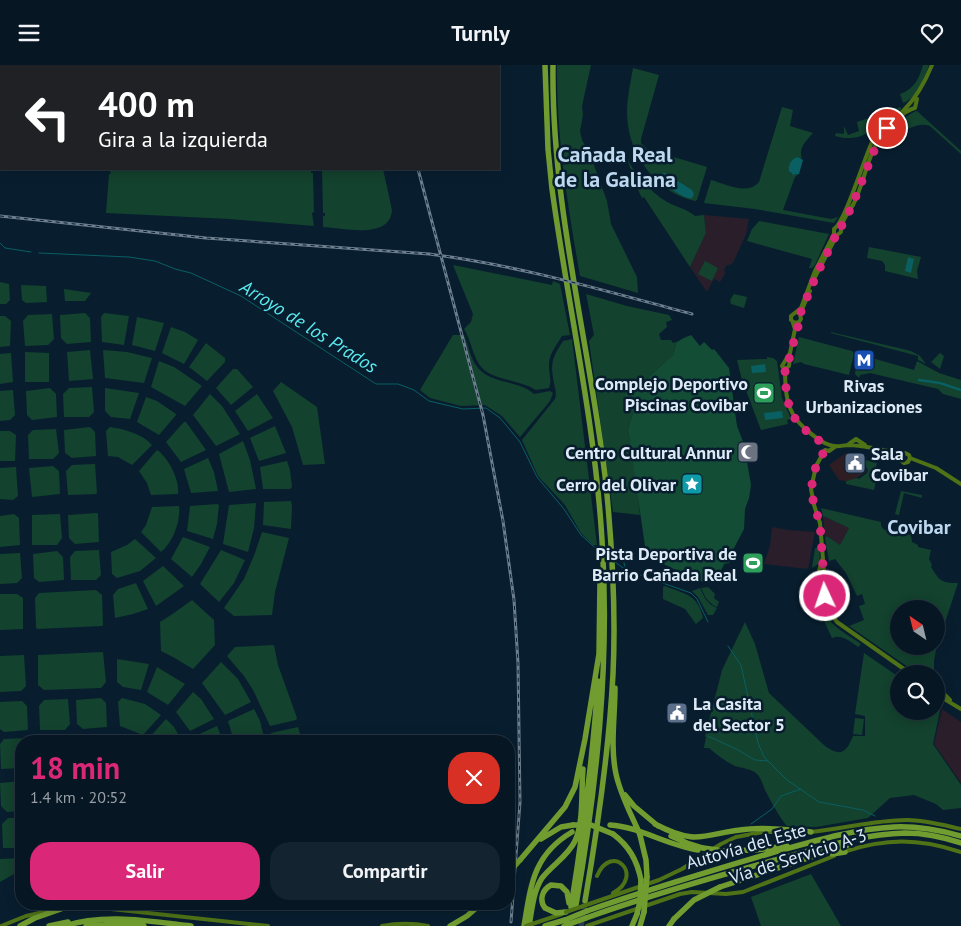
<!DOCTYPE html>
<html lang="es">
<head>
<meta charset="utf-8">
<style>
  body { margin:0; font-family:"PT Sans",sans-serif; background:#142330; color:#f1f3f6; height:100vh; display:flex; flex-direction:column; font-size:19px; white-space:nowrap }
  * { box-sizing:border-box; margin:0 }
  p { font-size:16px; color:#989fa6 }
  .icon { flex:none; width:28px; height:28px; fill:none; stroke:currentColor; stroke-width:2; stroke-linecap:round; stroke-linejoin:round }
  .map { position:relative; flex:1; overflow:hidden }
  .sheet { position:absolute; left:15px; top:670px; width:500px; height:175px; display:flex; flex-direction:column; background:#061623; border-radius:20px; box-shadow:0 2px 12px #0003,0 0 0 1px #273541 }
  .sheet>* { flex:none }
  .top-card { position:absolute; left:0px; top:0px; width:500px; height:105px; box-shadow:0 2px 12px #0003,0 0 0 1px #273541; background:#202124; color:#fff; overflow:hidden }
  .needle { width:32px; rotate:325deg }
  .fabs { position:absolute; left:890px; top:535px; display:grid; gap:10px }
  .fabs a { display:grid; place-items:center; width:55px; height:55px; border-radius:50%; background:#061623; box-shadow:0 2px 12px #0003,0 0 0 1px #273541; font-size:25px }
  .pin { position:absolute; display:grid; place-items:center; width:42px; height:42px; color:#fff; margin:-21px; border:2px solid #fff; border-radius:50%; box-shadow:0 1px 5px #0007 }
  .me { position:absolute; width:55px; margin:-28px; rotate:357deg; stroke-linejoin:round; filter:drop-shadow(0 0 4px #0008) }
  .turn { display:flex; align-items:center; gap:18px; height:105px; padding:0 15px; font-size:22px }
  .turn .icon { width:65px; height:65px; stroke-width:2.5 }
  .turn b { display:block; font-size:35px; line-height:42px }
  .round { display:grid; place-items:center; flex:none; width:52px; height:52px; border-radius:20px; background:#142330 }
  .summary { display:flex; align-items:center; justify-content:space-between; height:85px; padding:0 15px }
  h1 { font-size:30px; font-weight:600; line-height:38px; color:#db2777 }
  .primary-button { display:flex; gap:10px; margin-top:auto; padding:10px 15px }
  .primary-button a { flex:1; height:58px; border-radius:20px; background:#db2777; color:#fff; font-size:20px; font-weight:600; line-height:58px; text-align:center }
  .primary-button a+a { background:#142330; color:#f1f3f6 }
  header { display:flex; justify-content:space-between; align-items:center; height:65px; padding:0 15px; background:#061623; font-size:22px; font-weight:600 }
  .map>svg:first-child { display:block }
  .commercial { fill:#2f1d24 }
  .education { fill:#2a1e2b }
  .green { fill:#13422e; fill-rule:evenodd }
  .forest { fill:#144d35 }
  .water { fill:#095f62 }
  .lines { fill:none; stroke-linecap:round; stroke-linejoin:round }
  .stream { stroke:#095f62; stroke-width:1 }
  .canal { stroke:#095f62; stroke-width:2.5 }
  .highway-tunnel { stroke:#283d4d; stroke-width:5.5; stroke-dasharray:5.5 3; stroke-linecap:butt }
  .secondary { stroke:#4f7217; stroke-width:4 }
  .highway { stroke:#709c30; stroke-width:5.5 }
  .rail-casing { stroke:#6d7f8e; stroke-width:3 }
  .rail { stroke:#081e2f; stroke-width:1; stroke-dasharray:4; stroke-linecap:butt }
  .secondary-bridge { stroke:#4f7217; stroke-width:4 }
  .highway-bridge { stroke:#709c30; stroke-width:5.5 }
  .route { stroke:#db2777; stroke-width:9; stroke-dasharray:0 16.2 }
  .labels { text-anchor:middle; dominant-baseline:central; stroke-width:5; stroke-linejoin:round; paint-order:stroke }
  .poi-label { font-size:18px; font-weight:bold; fill:#deebf7; stroke:#081e2f; text-anchor:end }
  .street-label { font-size:18px; fill:#deebf7; stroke:#081e2f }
  .water-label { font-size:19px; font-style:italic; fill:#5be9ef; stroke:#081e2f }
  .quarter-label { font-size:20px; font-weight:bold; fill:#bed8f0; stroke:#081e2f }
  .district-label { font-size:22px; font-weight:bold; fill:#bed8f0; stroke:#081e2f }
</style>
</head>
<body>
<header><svg class="icon" aria-label="menu" viewBox="0 0 24 24"><path d="M4 6h16M4 12h16M4 18h16"/></svg>Turnly<svg class="icon" aria-label="heart" viewBox="0 0 24 24"><path d="M12 20l-8-8c-3-5 5-10 8-4 3-6 11-1 8 4z"/></svg></header>
<div class="map">
<svg width="961" height="861" viewBox="0 0 961 861">
  <rect width="100%" height="100%" fill="#081e2f"/>
  <path class="commercial" d="M847,387l4,7 6,-3 10,15 -12,8 -9,2 -7,-1 -10,-15z"/>
  <path class="education" d="M704,150l45,4 -3,15 -13,29 -7,3 -2,5 2,1 -6,10 -6,-3 -7,13 -17,-25 16,-34z
    M823,451l26,12 -9,17 -13,-9 -2,2z
    M772,462l16,3 27,2 -7,37 -44,-5 6,-18z
    M942,644l19,13v61l-27,-39z"/>
  <path class="green" d="M557,0h34l-9,41 1,9 -3,16 2,9 9,17 16,44 4,23 26,53 1,16 -58,-17c-12,-69 -24,-140 -23,-211z
    M923,0h6c-5,13 -11,33 -26,38l-3,-9c14,-5 19,-15 23,-29z
    M633,3l26,7 -18,64v4l6,6 60,18 -10,33 -2,1c-35,-7 -63,-42 -67,-76 -3,-19 2,-39 5,-57z
    M782,42l11,3 -3,16 23,7c-7,8 -15,15 -11,26l-4,-2c-8,3 -8,8 -8,16l5,2 4,-1 -4,3 -12,33 48,9 7,-2 -4,6 -79,-14 -51,-6 7,-23c15,4 36,16 48,2z
    M901,42v2l-17,14 -14,14 -5,-3c-7,5 -22,5 -30,2l1,-3 8,1v-8l4,9 11,-4 -2,-9z
    M917,46l44,40v3l-31,-28c-11,-4 -23,3 -31,9l-2,-2 -7,5 -8,2c5,-8 26,-27 35,-29z
    M627,94c10,17 22,32 40,43 9,5 20,7 28,14l9,-1 2,18 -16,34 -46,-70 -2,1 -9,-18 1,-1z
    M109,104h204h-2v4h2l1,39 -2,1 2,13 -84,-7 -124,-6 3,-39h2z
    M322,104h61l9,41c-2,30 -48,18 -69,17v-11h2v-3h-2z
    M759,156l70,13 -14,31 -3,3h-3l3,-9 -65,-18 5,-12z
    M869,182l52,10 -4,14 1,8 -33,-8v-6l-3,-4 -15,-3z
    M705,196l13,7 -6,13 -14,-7z
    M453,200l99,20 1,-4 7,3 10,51 -8,1c-6,10 -14,19 -13,31 0,7 3,14 0,21l-13,2c-15,-10 -43,-10 -54,-22 -9,-10 -11,-28 -18,-39l7,-7 2,-8z
    M0,217l9,2 1,16 -4,4h-6z
    M21,220l25,1 1,16 -21,1 -4,-3z
    M64,224l27,4 -6,8h-20z
    M586,229l41,12 42,9 3,5 -6,2 1,5 -8,7 2,6h10l2,3 6,-2 -4,5 -1,8 -33,30 -9,1 -2,21 3,7 -5,16 9,57 3,29 -27,-3 -24,-171 5,-6z
    M734,229l13,3 -3,11 -13,-4 -1,-4z
    M85,248l5,5 1,24 -24,2 -6,-6 -1,-23z
    M104,248l25,3 -5,29 -22,-3 -1,-25z
    M52,249l2,25 -6,6 -23,1 -2,-25 5,-6z
    M0,251h5l6,5 -1,25 -10,1z
    M137,252l27,6 -9,28 -23,-6z
    M171,262l14,5 13,8 -14,24 -22,-11z
    M831,267l80,19 9,5 6,8 -8,-4v-4l-87,-23z
    M453,270h11c4,9 6,21 11,29 13,21 42,15 59,30l16,-3 3,2 -3,8 -30,36 -18,-21 -17,-11 -24,1 -31,-8 -10,-8z
    M799,272l53,14 2,2 -5,22 -45,-11 -3,-2 -8,2z
    M572,274l25,206h-4l-12,-12 -16,-28 -27,-29 -16,-36 33,-41c2,-7 0,-9 -1,-16 -4,-20 -2,-25 9,-42z
    M206,278l19,15v4l-18,19 -18,-14z
    M90,285l3,29 -24,2 -2,-29z
    M103,285l24,2 25,6 -8,25 -39,-5z
    M25,287l24,1v29h-24z
    M11,288l2,29 -13,2v-30z
    M860,288l12,4v1l42,12 3,-9 22,12 22,7v19l-18,-5 -5,-5 -68,-16 -10,2 -1,3 -4,-4 1,-8z
    M940,288l4,3 -4,13 -9,-7z
    M767,292l6,1 4,3 5,37 9,21 -4,1 1,4 -27,6 -19,-50 -5,-20 30,-1z
    M159,296l15,6 28,19 -17,20 -34,-19z
    M233,304h4l16,18 -22,18 -15,-17z
    M281,317l36,25 8,57 -22,1 -11,-38 -19,-36z
    M92,322l2,25 -5,5h-25l-1,-23 6,-6z
    M50,323l6,6 1,23 -25,3 -5,-5 -1,-24z
    M105,323l34,5 -9,26 -19,-2 -6,-6z
    M13,325l2,25 -5,5 -10,1v-30z
    M210,329l12,12 18,28 -24,12 -23,-31z
    M257,329l16,24 -25,13 -13,-20z
    M146,332l11,4 19,13v1l-17,20 -22,-13z
    M184,357h2l20,28 -25,12 -15,-20z
    M275,361l11,27 -27,8 -9,-23z
    M90,362l5,5 1,24 -24,2 -7,-5 -1,-23z
    M110,362c14,2 33,7 42,18l-20,20 -14,-8 -10,-1 -2,-25z
    M56,364l3,24 -6,6h-24l-1,-24 5,-5z
    M0,366h10l6,4 -1,26h-15z
    M243,376l7,19 6,29 -27,3 -10,-38z
    M157,385c11,7 23,30 21,44l-27,1 -4,-12 -8,-12z
    M208,393l6,14 4,19 -27,2 -7,-24z
    M861,394l16,4 -2,7 3,2 -4,18 -28,-6v-3l11,-3 2,1 8,-6 1,-3z
    M287,396l3,9 2,17 -2,2h-27l-3,-22z
    M95,399l2,29 -1,1 -28,1 -2,-24 6,-6z
    M53,401l6,5 1,23 -28,3 -3,-29z
    M16,402l2,29 -5,4 -13,-1v-31z
    M901,426l21,4v3l-18,-5 -5,22 -4,-1z
    M291,436l1,5 -1,23 -28,-4 1,-23z
    M256,438l-2,25 -6,24 -25,-8 6,-39z
    M217,439l2,1 -2,19 -4,15 -26,-8 3,-25z
    M179,441c2,14 -6,37 -18,46l-20,-20 5,-7 6,-18z
    M821,443l60,14c-1,7 5,9 10,10l2,-2 18,5 1,7 6,3v2l13,3 -2,9 3,6 -1,2c9,14 10,16 27,16l-22,67 -2,11v13h-16l-69,-48 15,-6 -5,-14 6,-2 -3,-10 -5,2 -11,-23 -11,-14 -6,2 -4,-23 2,-2 13,9 9,-17 -26,-12zM899,544h37v37h-37z
    M97,448l1,1 1,28 -24,2 -6,-6 -1,-23z
    M14,449l5,4 1,27 -20,2v-31z
    M60,449l2,24 -5,7h-25v-30z
    M262,467l27,6 -14,54 -3,23 -38,1 -10,-8 20,-29 11,-26z
    M183,472l27,10 -9,17 -9,13 -21,-18z
    M135,474l21,19 -16,13 -23,7 -5,-4 -1,-22 16,-7z
    M818,479h1l1,19 -8,5 3,-20h2z
    M99,485l2,25 -5,5h-25l-1,-23 5,-6z
    M221,485l24,10 -11,23 -15,19 -19,-18z
    M57,486l6,6 1,23 -25,2 -5,-4 -1,-24z
    M20,488l2,25 -5,5 -17,1v-30z
    M163,501l21,20 -28,20 -13,-25z
    M818,513l2,3c1,8 1,17 2,25 4,18 25,28 39,38l-3,3c-9,-6 -16,-13 -26,-9l-14,-30 -7,3 -1,-5 4,-25z
    M136,518l12,26 -15,5 -18,4 -2,-23 5,-6z
    M665,521c19,8 33,8 38,32l-7,6 -11,-15 -22,-10v-12z
    M708,522l7,7 -1,4 5,4 -2,5c-9,-4 -12,-10 -16,-19z
    M700,523c4,9 7,16 17,20l-4,7h-5l-10,-18 -6,-6z
    M96,525l6,5 1,30 -1,1 -65,3 -1,-2 -1,-29 4,-5z
    M0,529h17l6,4v31l-23,1z
    M192,535l22,20 1,25 -22,24 -20,-12 -12,-6 -1,-29 14,-9z
    M745,557l10,22 14,49 56,53c16,11 21,7 28,-10h12v-20l-10,-2 9,-61 35,24v34h37v-8l5,3 -8,38 28,41v23l-18,2 -7,-6 -22,-9 -24,3 -22,20 -52,9 -29,-1c-8,-9 -15,-23 -21,-34 -3,-6 -4,-13 -9,-18 -5,-5 -15,-6 -22,-8 -10,-5 -18,-11 -26,-18h-5l2,-11 -1,-1 17,-66z
    M274,580l4,20 19,53 -1,2 -26,6 -17,-36 -9,-14 -17,-20 8,-9z
    M103,587l3,30 -5,6 -57,2 -6,-5v-30z
    M24,590l2,31 -5,5 -21,1v-36z
    M117,594l32,5 -8,26 -18,-3 -6,-5z
    M221,597l17,17 13,23 -26,13 -23,-32z
    M157,602l28,17 -17,21 -21,-13z
    M193,627l8,7 13,20 -24,12 -14,-19z
    M101,633l5,5 1,24 -24,2 -6,-5 -1,-24z
    M122,633l23,6 16,11 -18,20 -23,-9 -2,-24z
    M68,634l2,25 -5,6h-25l-1,-24 5,-6z
    M22,636l5,5 1,24 -24,2 -4,-3v-27z
    M254,644l6,12 5,20h-31l-6,-20z
    M855,653l9,1 -2,16 -9,-1z
    M166,654l8,8 8,14h-33l-1,-2z
    M217,661l6,15h-30v-4z
    M298,662l4,14h-30l-1,-8z
    M107,670l1,6h-29l5,-5z
    M65,672l5,4h-29l1,-3z
    M28,673l1,3h-8v27l-20,1 -1,-25 4,-5z
    M21,716v30l-14,1 -6,-6 -1,-23z
    M8,753h13v30h-18l-1,-24z
    M21,793v12l-21,12v-23z
    M811,809l30,52h-80l-10,-29z"/>
  <path class="forest" d="M691,270l9,11 4,-4 8,8 2,-1 15,19 8,58 7,18 7,41 -2,13 -4,11 -1,20 -10,19 -5,15 -5,1c-3,11 -17,16 -27,19l-19,-12 -25,-12 -8,-13 -17,-117 5,-16 -3,-6 -3,-2 -2,-6 2,-12 14,-3 33,-30c1,-13 5,-14 17,-19z"/>
  <path class="water" d="M798,92l5,3 -4,14 -6,1 -4,-4c-1,-6 3,-13 9,-14z
    M662,108h3l27,17 2,4 -2,4c-8,2 -27,-13 -32,-20z
    M908,192l6,2 -3,14 -6,-2z
    M765,299l1,8 -14,1 -1,-7z
    M782,346l1,7 -18,2 -1,-7z"/>
  <g class="lines">
    <path class="stream" d="M0,178l5,5 26,4
      M39,188l90,4 26,4 20,8 16,4 50,23 135,88h22l16,6 15,11 34,8 23,-1 14,10 20,24 17,35 27,32 17,26 18,16
      M622,491l4,14
      M615,497l11,8 65,23 6,6 11,23
      M728,581l13,19 17,78 6,14 23,23 32,22 44,8 12,6
      M708,671l30,14 17,10 13,1
      M751,759l21,-15 9,-13 20,-7"/>
    <path class="canal" d="M919,315l21,3 21,7"/>
    <path class="highway-tunnel" d="M581,861l4,-25"/>
    <path class="secondary" d="M815,212l22,-42 4,-3c-1,-8 7,-20 12,-27 11,-21 14,-48 27,-68 5,-9 25,-27 35,-29l2,-9
      M797,247l3,2 1,5 -2,3 -4,1 -4,-3v-4l10,-8 14,-37 19,-37v-5c11,-7 30,-70 38,-87 7,-15 21,-21 32,-32 13,-13 21,-28 28,-45
      M800,249l10,-23
      M793,258l2,6 -5,24 -8,13 3,3c0,30 2,48 29,67 5,4 13,9 20,10 5,1 10,-1 15,-1 18,1 35,5 53,9
      M785,304l4,-3 1,-9
      M849,379l7,-5 9,6
      M825,385l-9,16 -5,23 3,16 6,18 7,85 10,14 74,52
      M825,385l4,1 7,-5
      M894,389l10,9 4,-1 2,-4 -1,-3 -4,-2 -3,1 -2,4
      M910,393l26,10 25,16
      M822,495l-3,11 3,8
      M936,618l4,2 2,7 8,8
      M936,629l25,15
      M810,767c32,-3 65,-12 97,-12 18,0 36,5 54,9
      M843,787c43,-14 75,-14 118,0
      M597,811c15,-35 48,0 16,17
      M589,839l70,-24 23,-11 39,-25 15,-7 27,-5h25
      M60,844l42,-1 166,18
      M532,859l30,-10
      M1,861l25,-10 27,-6
      M382,861c16,-3 31,-3 46,0
      M587,861l93,-32 12,-2 34,2 17,-2 91,-36"/>
    <path class="highway" d="M545,0l3,84 4,40c16,117 43,233 50,351 8,123 -5,244 -26,365
      M553,0c-2,141 37,280 53,419 6,61 10,129 7,190 -4,76 -15,152 -28,227
      M615,623c0,28 -5,58 1,86 4,19 13,36 21,54
      M625,730l9,11 24,20
      M655,759c45,24 50,8 94,5 21,-2 42,1 62,3
      M610,760c30,2 56,20 88,25
      M613,769c16,12 24,26 28,46
      M640,770l6,25 1,17
      M671,771l16,7 16,5
      M541,774l20,-12 12,-2
      M716,786l39,-1 32,-4
      M832,789l13,-2
      M520,795l45,-53 10,-20 10,-48 14,-85 1,-73
      M720,822l128,-42
      M571,842c12,-75 22,-150 27,-226
      M587,846c60,-21 120,-39 181,-57 40,-11 84,-25 126,-27 23,-1 45,3 67,9
      M566,847l-10,1 -11,-5c-6,-8 -3,-18 6,-23l10,1 6,6 2,11
      M586,853c64,-23 128,-41 193,-59 41,-11 83,-25 126,-26 19,0 38,4 56,10
      M20,861l15,-8 26,-9
      M49,861l19,-4
      M64,861c41,-13 84,-5 127,0
      M86,861l32,-2 26,2
      M450,861l17,-10 14,-12
      M524,861c7,-41 9,-71 48,-94
      M529,861c3,-16 4,-34 13,-48 10,-13 26,-22 33,-37 9,-19 6,-51 8,-72
      M545,861l20,-6
      M632,861l5,-12
      M640,861l4,-14
      M669,861l5,-7"/>
    <g class="rail-casing">
      <path id="rail" d="M398,0v1
        M418,104l65,246 20,106 11,79 4,63 2,139 -9,120
        M0,151l206,22 223,16c89,11 176,37 263,60"/>
    </g>
    <use href="#rail" class="rail"/>
    <path class="secondary-bridge" d="M566,847l23,-8
      M526,861l6,-2"/>
    <path class="highway-bridge" d="M573,760h18l22,9
      M637,763l3,7
      M703,783l15,2
      M511,805l9,-10
      M644,847l3,-35
      M637,849l3,-13 1,-21
      M674,854l20,-19 26,-13
      M565,855l22,-9
      M564,861l22,-8"/>
  </g>
  <g class="lines">
    <path class="route" d="M825,531l-5,-73 -6,-18 -3,-16 5,-23 9,-16c-5,-12 -12,-13 -22,-22 -17,-16 -17,-36 -18,-59l5,-3 -1,-7 10,-36 2,-4 -1,-5 16,-38 20,-41 5,-3 -1,-3 12,-23 26,-65 9,-13"/>
  </g>
  <defs>
    <g id="metro-square" transform="scale(1.125)"><rect x="-9" y="-9" width="18" height="18" rx="4" fill="#1a4fb4" stroke="#081e2f"/><path d="M-5.5 5V-5H-3L0 0L3-5H5.5V5H3V-.5L0 4L-3-.5V5Z" fill="#fff"/></g>
    <g id="stadium-square" transform="scale(1.125)"><rect x="-9" y="-9" width="18" height="18" rx="4" fill="#2e9e5b" stroke="#081e2f"/><path d="M0-5a6.5 5 0 1 0 0 10a6.5 5 0 1 0 0-10ZM-3.5-1.8h7v3.6h-7Z" fill="#fff"/></g>
    <g id="mosque-square" transform="scale(1.125)"><rect x="-9" y="-9" width="18" height="18" rx="4" fill="#6b7280" stroke="#081e2f"/><path d="M3.5-4.9A6 6 0 1 0 3.5 4.9A5 5 0 1 1 3.5-4.9Z" fill="#fff"/></g>
    <g id="civic-square" transform="scale(1.125)"><rect x="-9" y="-9" width="18" height="18" rx="4" fill="#5c6f8a" stroke="#081e2f"/><path d="M-.6-6.5H3V-4.5H.6V-3L4-1V1h2V6H-6V1h2V-1L-.6-3ZM-1.2 2.5V6h2.4V2.5Z" fill="#fff"/></g>
    <g id="sight-square" transform="scale(1.125)"><rect x="-9" y="-9" width="18" height="18" rx="4" fill="#0f9aa8" stroke="#081e2f"/><path d="M0-6L1.8-2.2L6-1.7L2.9 1.2L3.7 5.4L0 3.3L-3.7 5.4L-2.9 1.2L-6-1.7L-1.8-2.2Z" fill="#fff"/></g>
  </defs>
  <g fill-rule="evenodd">
    <use href="#metro-square" x="864" y="295"/>
    <use href="#stadium-square" x="764" y="328"/>
    <use href="#mosque-square" x="748" y="387"/>
    <use href="#civic-square" x="855" y="398"/>
    <use href="#sight-square" x="692" y="419"/>
    <use href="#stadium-square" x="753" y="498"/>
    <use href="#civic-square" x="677" y="648"/>
  </g>
  <g class="labels">
    <g class="poi-label">
      <text x="748" y="318">Complejo Deportivo<tspan x="748" dy="21">Piscinas Covibar</tspan></text>
      <text x="864" y="320" text-anchor="middle">Rivas<tspan x="864" dy="21">Urbanizaciones</tspan></text>
      <text x="732" y="387">Centro Cultural Annur</text>
      <text x="871" y="388" text-anchor="start">Sala<tspan x="871" dy="21">Covibar</tspan></text>
      <text x="676" y="419">Cerro del Olivar</text>
      <text x="737" y="488">Pista Deportiva de<tspan x="737" dy="21">Barrio Cañada Real</tspan></text>
      <text x="693" y="638" text-anchor="start">La Casita<tspan x="693" dy="21">del Sector 5</tspan></text>
    </g>
    <g class="street-label">
      <text transform="translate(746 781) rotate(-16)">Autovía del Este</text>
      <text transform="translate(798 791) rotate(-18)">Vía de Servicio A-3</text>
    </g>
    <g class="water-label">
      <text transform="translate(309 261) rotate(32)">Arroyo de los Prados</text>
    </g>
    <g class="quarter-label">
      <text x="919" y="462">Covibar</text>
    </g>
    <g class="district-label">
      <text x="615" y="89">Cañada Real<tspan x="615" dy="25">de la Galiana</tspan></text>
    </g>
  </g>
</svg>
<div class="fabs">
<a><svg class="needle" viewBox="-14 -14 28 28"><path d="M0-13l5 13h-10z" fill="#e53935"/><path d="M0 13l5-13h-10z" fill="#989fa6"/></svg></a>
<a><svg class="icon" aria-label="search" viewBox="0 0 24 24"><circle cx="10" cy="10" r="6"/><path d="M15 15l6 6"/></svg></a>
</div>
<div class="pin" style="left:887px;top:63px;background:#d93025"><svg class="icon" aria-label="arrive" viewBox="0 0 24 24"><path d="M6 21V4h12l-3 4 3 4H6"/></svg></div>
<svg class="me" style="left:825px;top:531px" viewBox="-20 -20 40 40"><circle r="17" fill="#db2777" stroke="#fff" stroke-width="3"/><path d="M0-11L8 9 0 5-8 9z" fill="#fff"/></svg>
<div class="top-card">
<div class="turn"><svg class="icon" aria-label="left" viewBox="0 0 24 24"><path d="M17 20v-9H6M10 6l-5 5 5 5"/></svg><div><b>400 m</b>Gira a la izquierda</div></div>
</div>
<section class="sheet">
<div class="summary"><div><h1>18 min</h1><p>1.4 km · 20:52</p></div><a class="round" style="background:#d93025;color:#fff"><svg class="icon" aria-label="close" viewBox="0 0 24 24"><path d="M6 6l12 12M18 6L6 18"/></svg></a></div>
<div class="primary-button"><a>Salir</a><a>Compartir</a></div>
</section>
</div>
</body>
</html>
